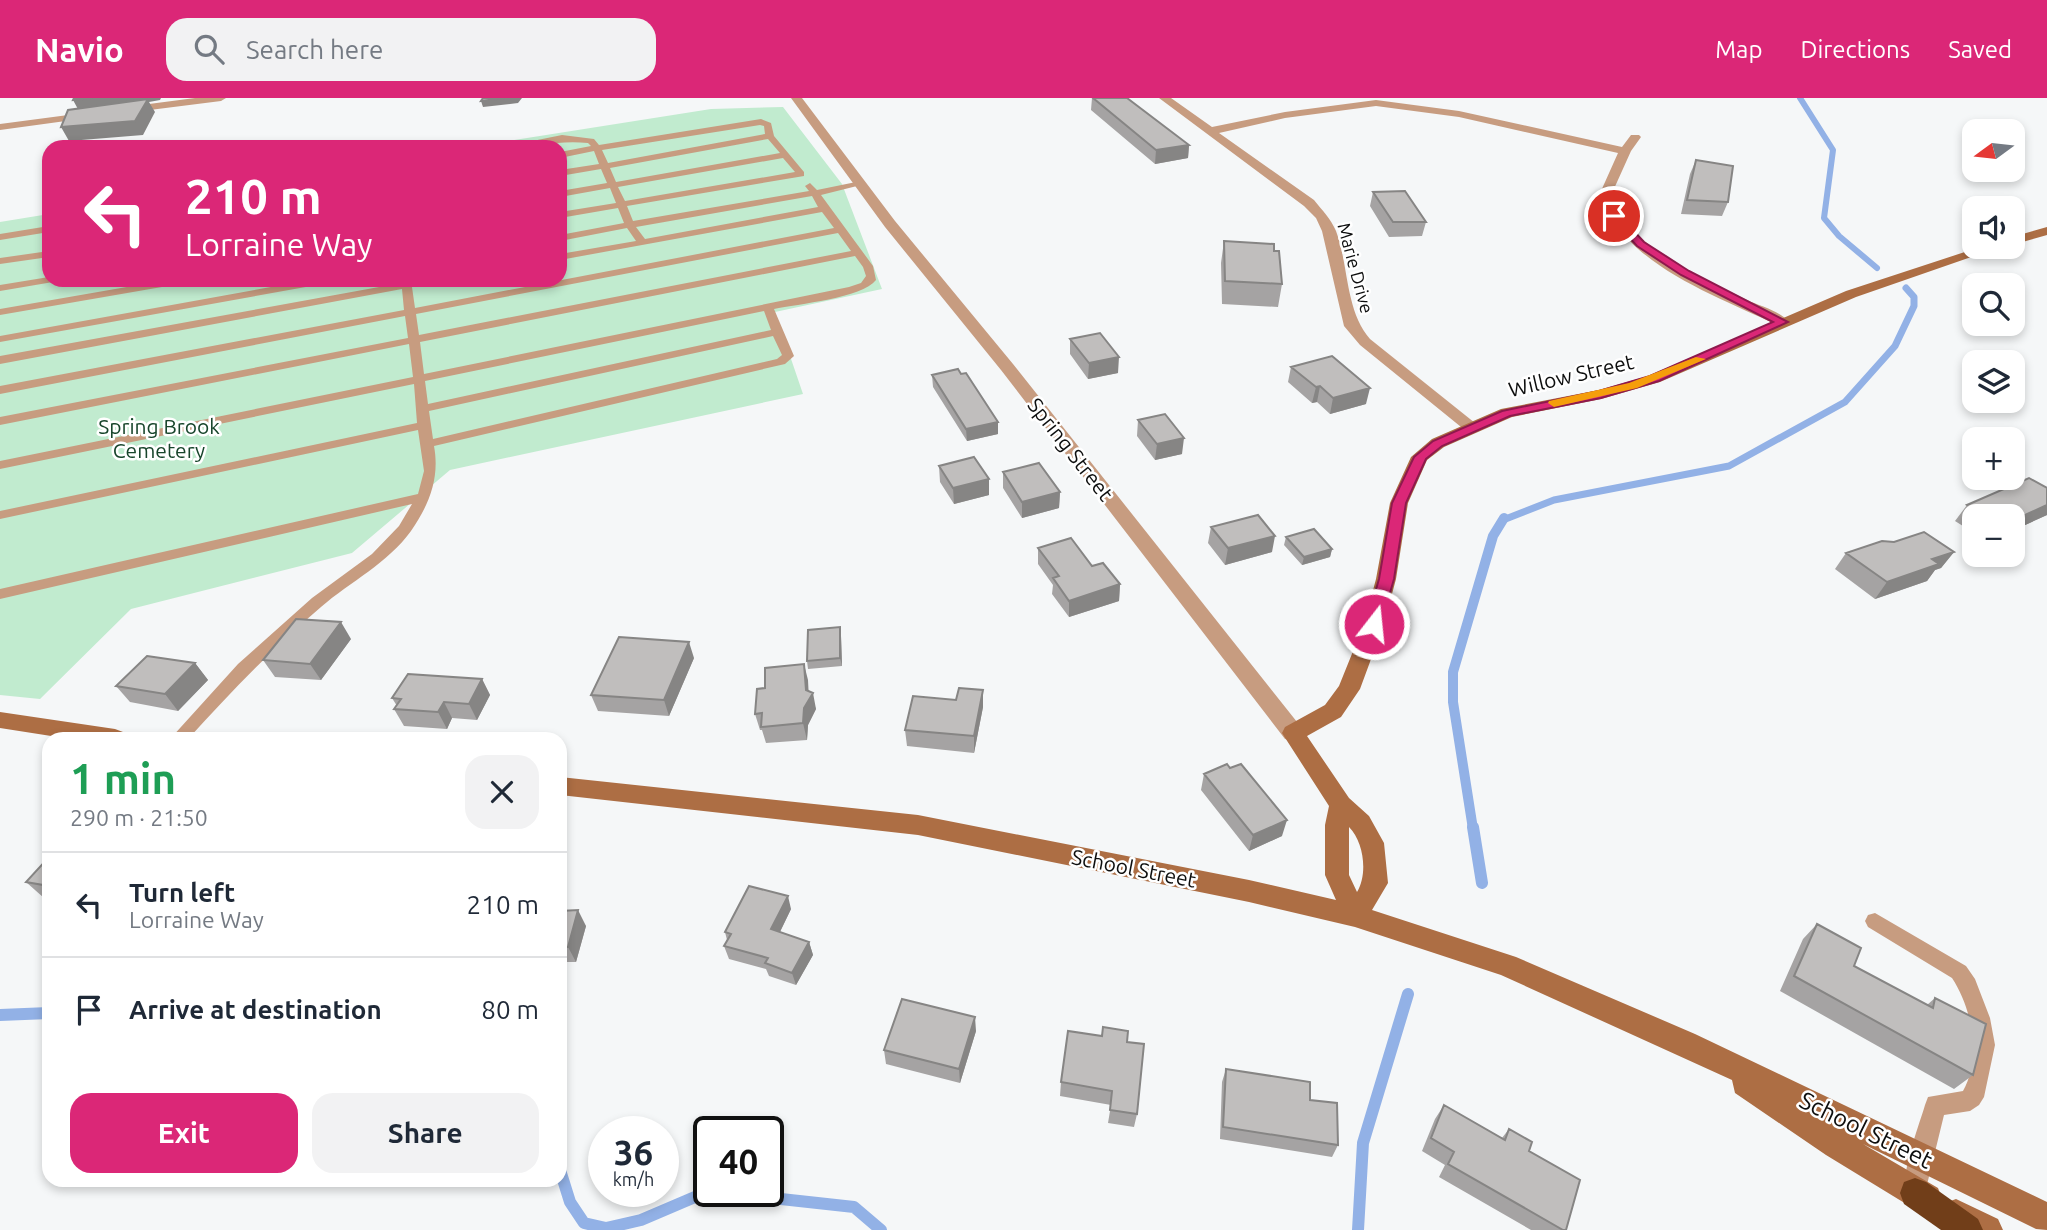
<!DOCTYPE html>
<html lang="en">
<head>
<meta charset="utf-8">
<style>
  body { margin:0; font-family:Ubuntu,sans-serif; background:#f2f2f3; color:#1f2937; height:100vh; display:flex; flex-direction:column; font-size:26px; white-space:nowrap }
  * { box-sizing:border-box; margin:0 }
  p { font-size:23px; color:#747a83 }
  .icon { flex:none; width:38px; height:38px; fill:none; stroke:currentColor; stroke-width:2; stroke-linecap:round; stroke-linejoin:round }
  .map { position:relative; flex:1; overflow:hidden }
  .details { position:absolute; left:42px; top:634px; width:525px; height:455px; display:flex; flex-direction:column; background:#fff; border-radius:21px; box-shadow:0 4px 10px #0003 }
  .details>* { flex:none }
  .hud { position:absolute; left:42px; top:42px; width:525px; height:147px; border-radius:21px; box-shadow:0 4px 10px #0003; background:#db2777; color:#fff; overflow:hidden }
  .needle { width:46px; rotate:255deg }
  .controls { position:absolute; left:1962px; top:21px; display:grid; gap:14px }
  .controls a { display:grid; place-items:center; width:63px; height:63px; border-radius:14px; background:#fff; box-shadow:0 4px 10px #0003; font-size:35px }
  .speed { position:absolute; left:588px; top:1018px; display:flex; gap:14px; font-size:35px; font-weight:700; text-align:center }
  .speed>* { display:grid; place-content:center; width:91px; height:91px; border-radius:50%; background:#fff; box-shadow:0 4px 10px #0003; line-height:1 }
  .speed small { font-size:18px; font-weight:400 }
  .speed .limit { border:4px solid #111; border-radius:10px; background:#fff; color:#111 }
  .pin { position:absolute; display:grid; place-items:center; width:60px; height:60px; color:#fff; margin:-30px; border:4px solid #fff; border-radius:50%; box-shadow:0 2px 7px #0007 }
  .me { position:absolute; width:77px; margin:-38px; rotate:16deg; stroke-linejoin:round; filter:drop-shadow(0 0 5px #0008) }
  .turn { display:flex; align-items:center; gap:24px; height:147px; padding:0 28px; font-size:32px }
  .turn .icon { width:91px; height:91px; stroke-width:2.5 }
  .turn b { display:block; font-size:49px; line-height:60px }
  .round { display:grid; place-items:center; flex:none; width:74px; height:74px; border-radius:21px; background:#f2f2f3 }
  .headline { display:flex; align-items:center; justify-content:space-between; height:119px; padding:0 28px }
  h1 { font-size:42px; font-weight:700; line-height:52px; color:#1e9e55 }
  .action { display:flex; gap:14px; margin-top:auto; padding:14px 28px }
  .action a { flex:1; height:80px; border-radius:21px; background:#db2777; color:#fff; font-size:28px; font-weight:700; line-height:80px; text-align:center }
  .action a+a { background:#f2f2f3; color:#1f2937 }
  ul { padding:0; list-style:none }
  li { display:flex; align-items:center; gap:21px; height:105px; padding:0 28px; border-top:2px solid #e0e1e3 }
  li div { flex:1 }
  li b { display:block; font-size:26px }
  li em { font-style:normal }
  header { display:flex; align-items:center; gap:42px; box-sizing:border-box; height:98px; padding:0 35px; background:#db2777; color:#fff }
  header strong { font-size:33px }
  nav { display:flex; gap:38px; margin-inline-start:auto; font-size:24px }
  .search { width:490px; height:63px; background:#f2f2f3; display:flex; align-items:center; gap:18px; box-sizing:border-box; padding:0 24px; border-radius:21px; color:#747a83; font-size:26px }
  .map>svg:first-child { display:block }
  .green { fill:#c1ebcf }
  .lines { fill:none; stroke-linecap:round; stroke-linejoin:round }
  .stream-far3 { stroke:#92b1e6; stroke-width:6 }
  .stream-far2 { stroke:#92b1e6; stroke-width:7 }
  .stream-far1 { stroke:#92b1e6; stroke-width:10 }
  .stream { stroke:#92b1e6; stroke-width:12 }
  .lane { fill:#c79c80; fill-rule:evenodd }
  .street { fill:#c79c80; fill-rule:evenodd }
  .secondary { fill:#ad6e44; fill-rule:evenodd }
  .highway { fill:#713e19; fill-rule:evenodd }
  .wall { fill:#a5a3a3 }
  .shaded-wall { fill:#868584 }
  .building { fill:#c0bebd; stroke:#868584; stroke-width:2 }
  .route { fill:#db2777; stroke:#8e194d; stroke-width:2 }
  .slow { fill:#f59e0b }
  .labels { text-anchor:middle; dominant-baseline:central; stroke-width:5; stroke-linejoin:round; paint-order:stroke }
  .far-street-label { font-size:18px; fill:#0d0e0e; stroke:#fff }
  .street-label { font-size:21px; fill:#0d0e0e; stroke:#fff }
  .park-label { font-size:21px; fill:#17452b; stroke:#fff }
  .near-street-label { font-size:24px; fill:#0d0e0e; stroke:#fff }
</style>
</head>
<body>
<header>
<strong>Navio</strong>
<div class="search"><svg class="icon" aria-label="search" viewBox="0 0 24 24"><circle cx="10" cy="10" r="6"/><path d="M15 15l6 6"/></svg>Search here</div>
<nav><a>Map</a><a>Directions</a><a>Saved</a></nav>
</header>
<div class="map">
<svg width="2047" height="1132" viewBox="0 0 2047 1132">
  <rect width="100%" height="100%" fill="#f5f7f8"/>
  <path class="green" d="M783,9l59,77 40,105 -107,23 28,82 -353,76 -98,83 -221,56 -91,90 -40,-4v-473l49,-8v66h511v-133h-90l241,-38z"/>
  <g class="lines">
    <path class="stream-far3" d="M1800,0l33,52 -9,68 15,18 38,32"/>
    <path class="stream-far2" d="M1503,422l51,-20 175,-34 116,-64 50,-56 19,-40v-9l-8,-9"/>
    <path class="stream-far1" d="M1473,731l-20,-127v-30l40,-136 11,-18"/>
    <path class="stream" d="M1473,729l9,56
      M0,917l49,-2
      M560,1072l10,32 14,21 22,5 35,-8 68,-29
      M766,1094l15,7 73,8 27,23
      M1358,1132l5,-87 45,-149"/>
    <path class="lane" d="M761,21l10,4 3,13 30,36v4l-177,30 6,15 176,-30 -4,-5 5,-3 7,7 44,-9v4l-40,10 52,71 3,14c-14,18 -78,24 -102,29l20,47 -9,8 -351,82c6,32 -5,59 -23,85 -23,32 -61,51 -90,76 -47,40 -90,85 -132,131h-18l67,-74 74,-66 60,-44 27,-28 13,-22 -412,95v-10l418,-95 6,-23 -6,-41 -418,89v-8l417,-88 -3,-39 -414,85v-8l413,-84 -4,-33 -409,81v-8l408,-79 -3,-22 -405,78v-8l404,-76 -2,-21 -402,75v-8l401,-73v-3h39l-28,7 3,21 419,-80 -12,-16 -262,48v-6l76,-13 -9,-13 -67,13v-6l64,-12 -6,-15 -58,10v-6l56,-9 -6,-15 -50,9v-6l47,-8 -6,-14 -41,7v-6l39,-6 -5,-13 -34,7v-6l31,-6 -3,-3c-29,-3 -56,4 -85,4l59,-12 32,4 5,6zM760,27l4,1 1,8 -157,29 -6,-13zM768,41l12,14 -164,29 -6,-14zM783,60l12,14 -170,29 -7,-14zM812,98l6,11 -173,32 -9,-12zM838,135l13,18 -432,84 -3,-21zM855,158l8,11 3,9 -5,7 -12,4 -425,87 -4,-32zM764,213l7,19 -343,74 -3,-23zM773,238l9,19 -5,4 -344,80 -4,-28z
      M49,128v6l-49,8v-6z
      M49,153v6l-49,7v-6z
      M49,179v3h5l-1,2 -53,9v-6z
      M167,182h23l-5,3 -185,32v-6z
      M310,182h23l-5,3 -328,59v-6z
      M1875,815l91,53 9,13 15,39 5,27 -11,52 -5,8 -9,6 -26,4 -21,86 -8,3 -8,-3c-9,-22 11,-72 18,-96l3,-8 35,-6c19,-33 9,-83 -11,-113l-84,-51 -3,-6 3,-6z"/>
    <path class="street" d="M195,0h31l-5,3 -95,12 -6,-3 6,-3z
      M791,0h11l93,123 118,143 288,363 3,6 -3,6 -8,2 -8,-2 -284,-369 -116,-143z
      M1159,0h12l41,29 73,-15 91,-12 83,11 163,36 9,-12h8l2,2 -10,14 -18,40c15,58 84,85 134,109 13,6 33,11 42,22l-2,3h-10c-60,-29 -160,-63 -176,-134l17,-38 -159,-36 -83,-11 -91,12 -66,15 95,67c8,10 17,19 22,31 13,35 9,79 34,108l110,88 -2,4h-12l-106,-86 -16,-19 -22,-95 -6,-13 -12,-12z
      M91,14l6,3 -2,2 -95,13v-6z"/>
    <path class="secondary" d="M2047,129v8l-35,10v-8z
      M1980,149h20l-144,50 -196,85 -59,17 -89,18 -68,30 -17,13 -19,43 -12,76 -12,45 -24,65 -19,28 -34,19 42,62 20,18 15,27 4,40 -16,27 144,47 179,77 352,168v28l-11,-1 -173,-85 75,44 4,11 -4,11 -11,4 -11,-4 -90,-55 -91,-62 -3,-13 -231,-105 -146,-48 -106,-25 -331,-67 -358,-40v-18l358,38 331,65 87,20 -11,-25v-50l4,-19 -47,-73 3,-6 40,-22 14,-19 25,-62 12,-45 14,-76 21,-46 21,-18 69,-30 98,-19 49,-14 198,-85zM1349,729c15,15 19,47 8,65l-8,-17z
      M0,614l115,17 8,3 3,6h-62l-64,-10z
      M1956,1101l42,20 5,11h-48l-10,-5 -4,-11 4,-11z"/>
    <path class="highway" d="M1915,1080l11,4 52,37 5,11h-42l-37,-26 -4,-11 4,-11z"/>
  </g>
  <path class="wall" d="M1092,0l97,47 -1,13 -33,6 -64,-54z
    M1696,62l32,42 -6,14 -41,-2 9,-40z
    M1373,94l53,30 -4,14 -33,1 -19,-31z
    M1224,143l50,10 8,33 -4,23 -56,-3 -1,-41z
    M1070,241l48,34 -30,6 -18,-25z
    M1291,269l75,37 -36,10 -13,-12 -5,1 -24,-21z
    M932,277l66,59 -31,7 -34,-54z
    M1138,322l44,34 -27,6 -18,-24z
    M939,368l50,13v16l-35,9 -14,-22z
    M1003,374l57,20 -1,16 -37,10 -19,-30z
    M2047,390v27l-35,16v-15h-38v17l-19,-12 12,-16z
    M1211,429l61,25 -47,13 -17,-22z
    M1286,439l46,12 -2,8 -28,8 -18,-20z
    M1038,450l54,18 28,18 -1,17 -50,16 -17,-23 1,-9 -15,-21z
    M1954,454l-13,16 -6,2 -8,11 -52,18 -40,-30 11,-16z
    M841,538l1,30 -34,3 -1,-8z
    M351,541l-30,41 -46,-3 -12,-17z
    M694,560l-25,58 -71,-5 -7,-16z
    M195,565l13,17 -30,31 -48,-9 -14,-16z
    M482,581l8,16 -13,25 -25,-2 -5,11 -43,-3 -10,-17 3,-3 -5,-8z
    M808,582v11l8,18 -8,16 -1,15 -41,3 -4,-13h-2l-5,-16z
    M983,592v17l-9,46 -67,-7 -2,-16z
    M1204,676l78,62 -33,15 -48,-61z
    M49,759v42l-5,-1 -18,-16z
    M791,811l-11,23 29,10 4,13 -17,30 -27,-9 -3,-7 -37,-10 -5,-13 3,-6 -2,-8z
    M560,813l26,15 -10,36h-16z
    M1817,826l37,42 73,39 8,-7 38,77 -19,14 -174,-98 23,-52z
    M976,933l-16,52 -74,-19 -2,-14z
    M1127,944l10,72 -3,13 -26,-4 3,-18 -51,-9 1,-14z
    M1226,971l84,31 28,45 -6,12 -112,-18 2,-57z
    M1444,1007l58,33 7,-9 20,22 37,79h-35l-92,-53 6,-12 -23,-14 13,-32z"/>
  <path class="shaded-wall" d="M92,0h69l-1,2 -11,2 6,10 -12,23 -74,6 -8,-14 18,-16 -6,-11z
    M504,0h18l-4,5 -35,4 -2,-6z
    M1189,47l-1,13 -33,6 1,-14z
    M1119,259l-1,16 -30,6 1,-16z
    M1320,288l-3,16 -5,1 4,-16z
    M1370,290l-4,16 -36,10 3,-16z
    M998,324v12l-31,7 -1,-12z
    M1184,340l-2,16 -27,6 2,-16z
    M989,381v16l-35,9 -1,-16z
    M1060,394l-1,16 -37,10v-16z
    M2047,407v10l-35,16v-10z
    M1275,438l-3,16 -47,13 3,-17z
    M1332,451l-2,8 -28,8 2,-8z
    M1954,454l-13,16 -6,2 -8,11 -52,18 12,-17 45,-23z
    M1120,486l-1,17 -50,16v-16z
    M341,524l10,17 -30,41 -11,-16z
    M840,529l1,9 1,30 -2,-8z
    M689,544l5,16 -25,58 -5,-16z
    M195,565l13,17 -30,31 -13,-17z
    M804,566l4,16 1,20 4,-7 3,16 -8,16 -1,15 -4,-17 3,-33z
    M482,581l8,16 -13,25 -8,-16z
    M983,592v17l-9,46v-17z
    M444,604l8,16 -5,11 -9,-17z
    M1287,722l-5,16 -33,15 4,-16z
    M788,798l3,13 -16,33 -4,-13z
    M578,812l8,16 -10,36 -8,-15z
    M809,844l4,13 -17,30 -4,-12z
    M975,919l1,14 -16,52 -1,-14z"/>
  <path class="building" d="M74,0h18l-19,2z
    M483,0h21l-23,3z
    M1093,0h34l62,47 -33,5z
    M148,1l-13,22 -74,6 7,-17z
    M1696,62l37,6 -5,36 -41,-2z
    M1405,93l21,31h-33l-20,-30z
    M1224,143l50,3v7h5l3,33 -57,-3z
    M1100,235l19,24 -30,6 -19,-24z
    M1332,258l38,32 -37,10 -13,-12 -4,1 -25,-20z
    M958,271l3,5 5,-1 32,49 -32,7 -34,-54z
    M1165,316l19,24 -27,6 -19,-24z
    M974,359l15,22 -36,9 -14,-22z
    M1039,365l21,29 -38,10 -19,-30z
    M2029,380l18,10v17l-35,16v-5h-26l-19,-11z
    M1258,417l17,21 -47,12 -17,-21z
    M1314,431l18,20 -28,8 -18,-20z
    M1924,434l30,20 -22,7 7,5 -52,18 -41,-29 36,-12 12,1z
    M1071,440l21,28 11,-3 17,21 -51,17 -16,-23 6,-2 -21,-28z
    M296,521l45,3 -31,42 -47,-4z
    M840,529v31l-33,3 1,-31z
    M619,539l70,5 -25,58 -73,-5z
    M147,558l48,7 -30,31 -49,-8z
    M804,566l2,26 7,3 -9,15 -1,15 -42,4 1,-14 -7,1 2,-25 8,-1v-20z
    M408,576l74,5 -13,25 -25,-2 -6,10 -44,-3 7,-10 -9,-1z
    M959,590l24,2 -9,46 -69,-6 8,-34 43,4z
    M1227,666l3,4 11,-4 46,56 -34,15 -49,-61z
    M49,759v29l-23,-4z
    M749,788l39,10 -17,33 38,13 -17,31 -27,-10 3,-5 -44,-12 7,-12 -6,-2z
    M578,812l-10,37h-8v-36z
    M1817,826l44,24 -7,18 79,42 2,-10 51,26 -13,51 -179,-99z
    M902,901l73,18 -16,52 -75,-19z
    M1103,929l25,4 -1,11 17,2 -7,70 -27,-4 2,-19 -51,-9 7,-51 34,5z
    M1226,971l84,13v18l27,3 1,42 -115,-18z
    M1444,1007l61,35 4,-11 23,13 -3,9 51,29 -14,50h-3l-115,-66 6,-12 -23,-14z"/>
  <path class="route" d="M1611,116h7l26,28 45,29 99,51 -129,59 -58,17 -91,18 -68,30 -16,13 -20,44 -12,76 -13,45 -2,4h-11l-2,-4 13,-45 13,-76 22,-46 19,-16 69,-30 97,-20 51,-15 123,-54 -92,-47 -44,-29 -26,-28z"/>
  <path class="slow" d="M1696,259l10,2 -69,29 -83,19 -6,-4 1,-2 80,-18z"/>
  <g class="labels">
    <g class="far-street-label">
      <text transform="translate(1356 170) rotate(75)">Marie Drive</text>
    </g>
    <g class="street-label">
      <text transform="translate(1571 277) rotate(-13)">Willow Street</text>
      <text transform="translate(1071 351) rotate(52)">Spring Street</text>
      <text transform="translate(1134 770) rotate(11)">School Street</text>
    </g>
    <g class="park-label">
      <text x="159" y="328">Spring Brook<tspan x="159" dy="24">Cemetery</tspan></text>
    </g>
    <g class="near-street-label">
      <text transform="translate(1866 1032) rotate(26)">School Street</text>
    </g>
  </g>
</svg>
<div class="controls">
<a><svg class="needle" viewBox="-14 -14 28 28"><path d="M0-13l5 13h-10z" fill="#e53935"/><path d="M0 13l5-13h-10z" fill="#747a83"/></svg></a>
<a><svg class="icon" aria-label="sound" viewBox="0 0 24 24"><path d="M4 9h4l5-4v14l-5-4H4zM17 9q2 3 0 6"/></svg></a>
<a><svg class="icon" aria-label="search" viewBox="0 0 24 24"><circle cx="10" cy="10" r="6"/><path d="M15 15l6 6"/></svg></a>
<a><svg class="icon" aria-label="layers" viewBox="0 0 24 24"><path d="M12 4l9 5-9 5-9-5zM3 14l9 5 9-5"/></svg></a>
<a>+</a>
<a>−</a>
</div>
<div class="speed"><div>36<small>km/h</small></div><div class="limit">40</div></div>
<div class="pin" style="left:1614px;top:118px;background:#d93025"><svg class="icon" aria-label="arrive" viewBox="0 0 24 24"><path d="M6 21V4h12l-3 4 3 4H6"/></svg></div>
<svg class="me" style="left:1374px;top:526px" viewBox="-20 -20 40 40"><circle r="17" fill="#db2777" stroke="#fff" stroke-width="3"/><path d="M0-11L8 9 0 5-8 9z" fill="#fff"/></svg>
<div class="hud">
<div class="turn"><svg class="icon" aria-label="left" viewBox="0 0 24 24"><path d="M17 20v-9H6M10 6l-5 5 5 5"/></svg><div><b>210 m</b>Lorraine Way</div></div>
</div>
<section class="details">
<div class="headline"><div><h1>1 min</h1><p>290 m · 21:50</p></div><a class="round"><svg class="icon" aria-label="close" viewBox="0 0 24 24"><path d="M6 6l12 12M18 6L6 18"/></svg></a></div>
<ul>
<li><svg class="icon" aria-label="left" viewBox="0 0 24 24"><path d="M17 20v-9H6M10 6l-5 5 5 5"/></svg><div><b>Turn left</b><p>Lorraine Way</p></div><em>210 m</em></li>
<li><svg class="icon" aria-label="arrive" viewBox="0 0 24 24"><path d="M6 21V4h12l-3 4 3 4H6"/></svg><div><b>Arrive at destination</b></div><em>80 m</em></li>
</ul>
<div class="action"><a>Exit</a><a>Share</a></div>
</section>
</div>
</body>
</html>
